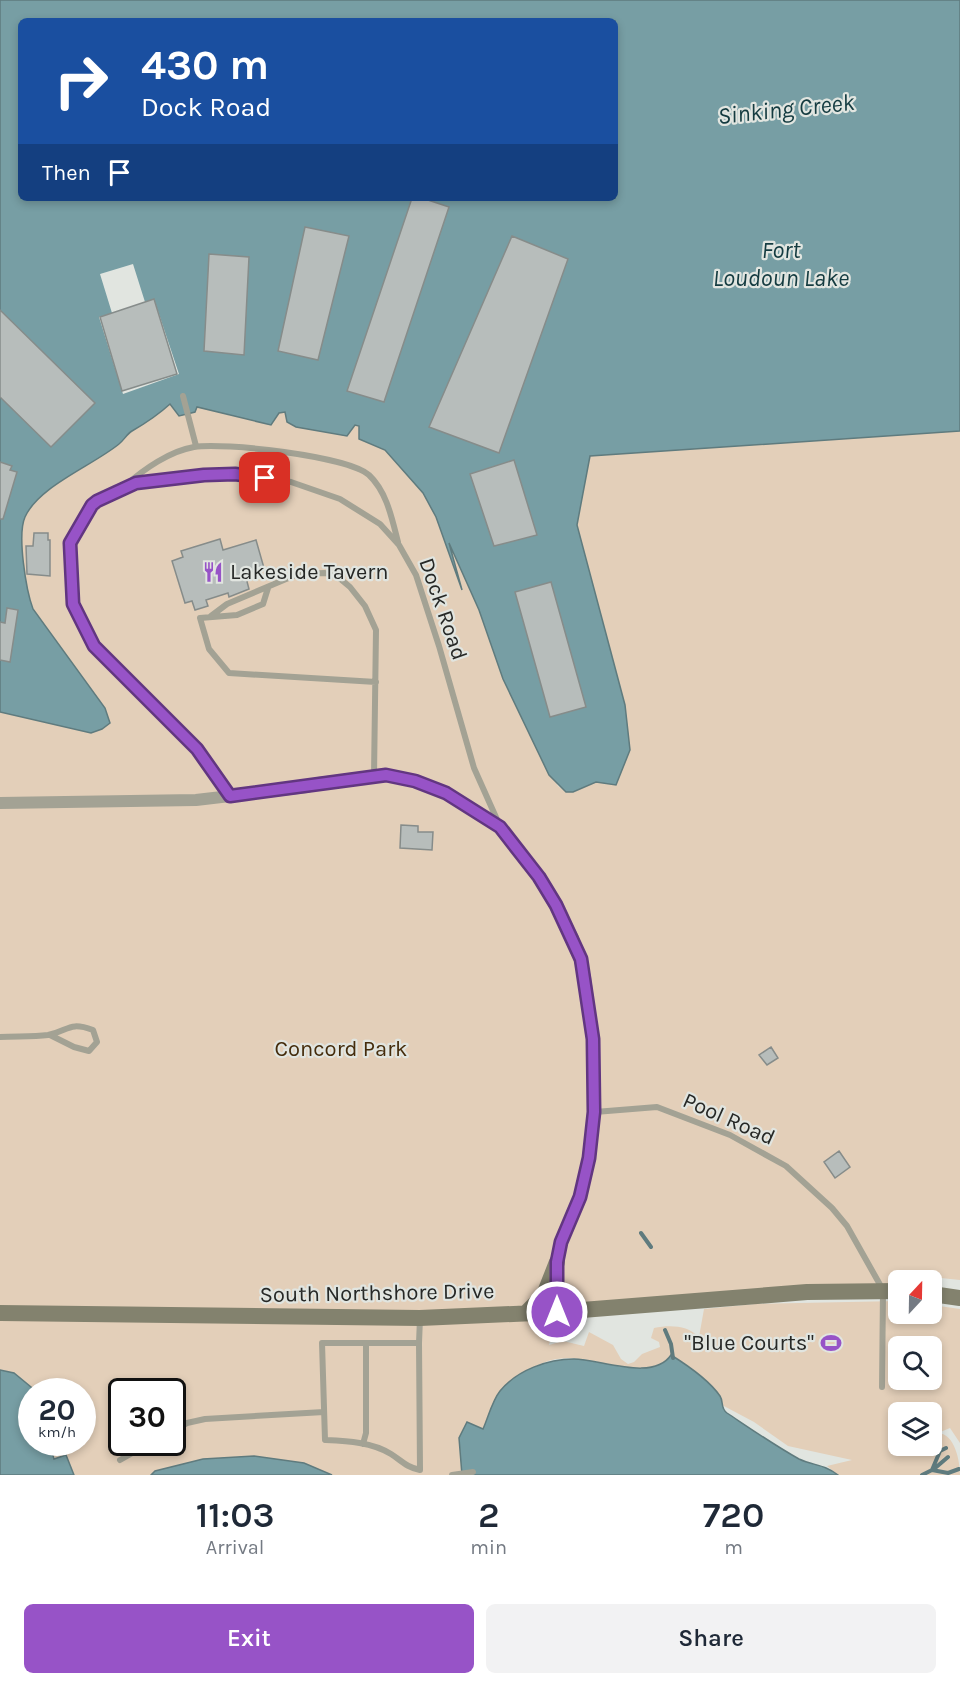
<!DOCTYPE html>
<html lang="en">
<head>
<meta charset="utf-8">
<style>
  body { margin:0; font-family:Karla,sans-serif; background:#f2f2f3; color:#1f2937; height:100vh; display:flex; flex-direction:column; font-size:22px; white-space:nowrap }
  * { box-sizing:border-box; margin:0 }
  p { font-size:20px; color:#747a83 }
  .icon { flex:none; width:33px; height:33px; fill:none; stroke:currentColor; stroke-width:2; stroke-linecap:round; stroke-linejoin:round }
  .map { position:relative; height:1475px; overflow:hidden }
  .sheet { display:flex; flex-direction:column; background:#fff; flex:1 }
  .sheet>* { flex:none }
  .top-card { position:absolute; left:18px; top:18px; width:600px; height:183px; border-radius:9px; box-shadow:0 3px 9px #0003; background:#1a4fa0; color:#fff; overflow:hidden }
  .needle { width:39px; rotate:22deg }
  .fabs { position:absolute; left:888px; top:1270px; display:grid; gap:12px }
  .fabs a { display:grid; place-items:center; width:54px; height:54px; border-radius:9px; background:#fff; box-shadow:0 3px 9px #0003; font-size:30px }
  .speed { position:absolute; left:18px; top:1378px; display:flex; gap:12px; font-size:30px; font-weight:700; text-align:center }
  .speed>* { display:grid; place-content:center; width:78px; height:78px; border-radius:50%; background:#fff; box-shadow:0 3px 9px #0003; line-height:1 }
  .speed small { font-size:15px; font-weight:400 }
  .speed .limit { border:3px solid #111; border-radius:9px; background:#fff; color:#111 }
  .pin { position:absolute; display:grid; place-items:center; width:51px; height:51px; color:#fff; margin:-26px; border-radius:12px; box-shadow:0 3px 9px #0006 }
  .me { position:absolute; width:66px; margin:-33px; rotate:0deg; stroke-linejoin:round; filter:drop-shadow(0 0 4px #0008) }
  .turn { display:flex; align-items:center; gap:21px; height:126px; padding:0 24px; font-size:27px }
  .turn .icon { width:78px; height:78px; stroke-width:2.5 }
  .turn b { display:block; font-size:42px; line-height:51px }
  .then { display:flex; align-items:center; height:57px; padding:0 24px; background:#0003; gap:12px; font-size:22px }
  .eta { display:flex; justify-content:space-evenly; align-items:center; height:102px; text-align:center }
  .eta b { font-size:36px; font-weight:600; line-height:42px }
  .button { display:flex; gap:12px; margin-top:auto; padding:12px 24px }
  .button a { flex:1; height:69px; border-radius:9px; background:#9753c7; color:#fff; font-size:24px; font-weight:600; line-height:69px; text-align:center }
  .button a+a { background:#f2f2f3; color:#1f2937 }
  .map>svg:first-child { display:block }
  .green { fill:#e3cfb9; fill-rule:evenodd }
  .water { fill:#779ea4; stroke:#5f7b7e; stroke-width:1.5; fill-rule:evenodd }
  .pier { fill:#e1e5e0 }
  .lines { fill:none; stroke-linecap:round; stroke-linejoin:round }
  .stream { stroke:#5f7b7e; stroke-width:4 }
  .building { fill:#b7bdbb; stroke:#868c8a; stroke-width:1.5 }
  .lane { stroke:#a3a294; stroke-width:6 }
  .street { stroke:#a3a294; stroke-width:12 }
  .secondary { stroke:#83826e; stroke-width:16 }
  .route-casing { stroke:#623681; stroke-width:15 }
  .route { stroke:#9753c7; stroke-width:10 }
  .labels { text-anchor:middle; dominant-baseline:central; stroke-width:4.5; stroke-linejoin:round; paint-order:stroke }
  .poi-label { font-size:22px; fill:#262826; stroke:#e1e5e0; text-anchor:start }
  .street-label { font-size:22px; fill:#262826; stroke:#e1e5e0 }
  .park-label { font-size:22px; fill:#452c0b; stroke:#e1e5e0 }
  .water-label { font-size:24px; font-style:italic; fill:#143b40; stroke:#e1e5e0 }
</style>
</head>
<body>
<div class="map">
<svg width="960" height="1475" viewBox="0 0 960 1475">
  <rect width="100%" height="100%" fill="#e1e5e0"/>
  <path class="green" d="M170,400l155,10 74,30 55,111 25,59 24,69 55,107c17,14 20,0 37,-3 6,-2 14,1 21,2l9,-80 -48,-180 13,-69 370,-25v849l-57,-6 -20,16 -326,22 -8,33 14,-4 21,5 5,-14 24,13 8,14 7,5 6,-2 8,-8 18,-7 -1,-5 -8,-4 3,-10c16,-3 33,-3 45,9l5,-28 51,-5 143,-3v13h34v-9l28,4v134l-10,-15 -12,5c17,1 22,28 22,42h-122l-11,-9 25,-6 -64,-14 -34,-24 -32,-17c-1,-13 -32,-39 -44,-45 -9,-4 -14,4 -21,6 -5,2 -13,2 -18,2 -31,0 -67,-18 -96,-5 -43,18 -46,34 -63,74l40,38h-458l-10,-23 8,-9h22v-51h-45l-22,-19 -15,-3v-658l91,21 -63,-118 -13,-82 26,-43zM898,1347h34v33h-34zM122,1392h50v51h-50zM898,1413h34v33h-34z"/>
  <path class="water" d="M0,0h960v431l-370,25 -13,69 48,180 5,45 -14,35 -20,-3 -23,10h-7l-17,-17 -46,-96 -24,-69 -30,-67 13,47 -26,-73 -13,-24 -38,-43 -26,-11v-13l-4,-1 -8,11 -51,-9 -9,-5 -2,-10 -6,1 -8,12 -74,-18 -2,5 -16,4 -9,-12c-12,11 -24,19 -38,27 -5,3 -8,9 -13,13 -27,22 -80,42 -94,73 -8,18 1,73 8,92l72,99 5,15 -8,6 -11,4 -91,-21zM21,21h594v177h-594z
    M671,1355c16,10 38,25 49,41 4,6 0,12 7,17 24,16 47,32 72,46 15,7 25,5 39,16h-376l-3,-37 8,-16 16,7c5,-11 9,-28 17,-38 17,-21 48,-32 74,-32 26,0 79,23 97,-4z
    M0,1370l14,3 23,19h-5v51h28l-8,9 2,7 12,-4 8,20h-74z
    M254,1456l50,7 28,12h-181l4,-4 48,-12z"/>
  <path class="pier" d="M133,264l12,38 9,-3 25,75 -56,20 -24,-77 13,-4 -12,-39z"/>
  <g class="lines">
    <path class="stream" d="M641,1233l10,14
      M665,1330l6,14 2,14
      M946,1448l-6,3 -8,19 16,3 11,-4
      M922,1475l12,-6 14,-12"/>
  </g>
  <path class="building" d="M412,198h10l27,9 -65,195 -37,-11z
    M305,227l44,9 -31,124 -40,-9z
    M512,236l56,23 -69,194 -70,-26z
    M209,254l40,3 -5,98 -40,-4z
    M154,299l23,75 -55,17 -22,-74z
    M0,310l95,93 -44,44 -51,-50z
    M514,460l23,75 -43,11 -24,-72z
    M0,462l12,4 -2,4 7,2 -14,47h-3z
    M34,533h14v7h2v36l-23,-2 -1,-28h7z
    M220,539l3,11 33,-10 8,28 -19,6 4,15 -20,8 -1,-4 -22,7 2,6 -13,4 -3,-9 -7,2 -13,-42 11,-4 -2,-6z
    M551,582l35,125 -36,10 -35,-125z
    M7,608l11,2 -8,52 -10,-2v-38l5,1z
    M401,825l17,1v6h15l-1,18 -32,-2z
    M771,1047l7,11 -11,7 -8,-10z
    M839,1151l11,16 -15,11 -11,-16z"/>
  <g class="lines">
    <path class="lane" d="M183,396l13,50
      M126,485c18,-16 44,-34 68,-38 29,-5 153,9 175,28 18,17 23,44 29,67
      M268,588l-5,16 -26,11 -37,3 9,31 20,24 147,9
      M211,616l16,-12 71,-30 27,-1 13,4 12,10 15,19 11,24 -2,146
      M230,796l-33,-47 -103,-103 -23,-48 -1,-55 1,-6 21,-32 5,-4 39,-18 69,-8 30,-1 56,8 49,17 40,25 19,21 17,30 23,71 35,122 25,56
      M0,1037c16,-1 32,0 48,-2 21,-4 20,-14 45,-5l4,12 -8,9 -15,-4 -24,-12
      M595,1112l62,-5 73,28 56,31 46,42 15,18 36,64 -1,97
      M419,1343l1,127c-14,-3 -18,-9 -29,-16 -19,-12 -44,-13 -66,-14l-3,-97h97l1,-25
      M172,1431l15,-8 18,-4 119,-7
      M363,1444l3,-11v-90
      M120,1460l30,-17
      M452,1475l21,-3"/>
    <path class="street" d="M0,803l196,-3 111,-13 11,-4 68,-8 29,6 31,12 54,34 39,50 34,61 12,39 8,62 1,73 -8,62 -6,23 -19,45 -4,20v50"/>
    <path class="secondary" d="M932,1294l28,4
      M0,1313l420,5 137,-6 250,-20 91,-1
      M526,1313l18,-18 13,-33"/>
  </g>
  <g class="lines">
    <g class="route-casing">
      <path id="route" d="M265,478l-30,-4 -31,1 -68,8 -39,18 -5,4 -22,38 3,61 21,42 103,103 33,47 156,-21 29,6 31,12 54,34 39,50 17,28 25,54 12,80 1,73 -5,46 -9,39 -19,45 -4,20v50"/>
    </g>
    <use href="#route" class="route"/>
  </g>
  <defs>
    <g id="restaurant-bare" transform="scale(1.62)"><path d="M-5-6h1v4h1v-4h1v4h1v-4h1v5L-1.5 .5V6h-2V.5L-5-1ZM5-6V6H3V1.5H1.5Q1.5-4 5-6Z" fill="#9753c7" stroke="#e1e5e0" stroke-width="2.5" paint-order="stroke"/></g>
    <g id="stadium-bare" transform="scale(1.62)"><path d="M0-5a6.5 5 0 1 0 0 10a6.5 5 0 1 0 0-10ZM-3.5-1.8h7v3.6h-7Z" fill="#9753c7" stroke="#e1e5e0" stroke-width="2.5" paint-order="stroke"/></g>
  </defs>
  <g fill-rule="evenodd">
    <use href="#restaurant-bare" x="213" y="572"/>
    <use href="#stadium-bare" x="831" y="1343"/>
  </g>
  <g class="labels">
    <g class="poi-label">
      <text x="230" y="572">Lakeside Tavern</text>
      <text x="814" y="1343" text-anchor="end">"Blue Courts"</text>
    </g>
    <g class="street-label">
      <text transform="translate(443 609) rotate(71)">Dock Road</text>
      <text transform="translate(729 1119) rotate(24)">Pool Road</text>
      <text transform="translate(377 1293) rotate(-1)">South Northshore Drive</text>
    </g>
    <g class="park-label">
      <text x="341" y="1049">Concord Park</text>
    </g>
    <g class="water-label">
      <text transform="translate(786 109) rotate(-6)">Sinking Creek</text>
      <text x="781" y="250">Fort<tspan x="781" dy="28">Loudoun Lake</tspan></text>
    </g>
  </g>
</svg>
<div class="fabs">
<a><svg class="needle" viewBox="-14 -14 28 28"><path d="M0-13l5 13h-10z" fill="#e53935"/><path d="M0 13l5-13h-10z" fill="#747a83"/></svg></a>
<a><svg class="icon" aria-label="search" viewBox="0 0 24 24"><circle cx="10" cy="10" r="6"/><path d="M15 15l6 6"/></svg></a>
<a><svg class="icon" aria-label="layers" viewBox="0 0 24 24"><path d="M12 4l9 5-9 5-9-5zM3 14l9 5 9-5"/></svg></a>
</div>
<div class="speed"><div>20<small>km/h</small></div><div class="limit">30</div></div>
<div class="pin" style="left:265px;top:478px;background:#d93025"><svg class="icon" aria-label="arrive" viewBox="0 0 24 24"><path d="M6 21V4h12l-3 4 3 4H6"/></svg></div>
<svg class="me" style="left:557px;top:1312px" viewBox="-20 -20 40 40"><circle r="17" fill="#9753c7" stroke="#fff" stroke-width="3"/><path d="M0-11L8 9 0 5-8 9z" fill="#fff"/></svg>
<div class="top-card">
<div class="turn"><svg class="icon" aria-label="right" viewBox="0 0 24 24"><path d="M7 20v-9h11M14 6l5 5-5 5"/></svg><div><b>430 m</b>Dock Road</div></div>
<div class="then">Then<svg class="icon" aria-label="arrive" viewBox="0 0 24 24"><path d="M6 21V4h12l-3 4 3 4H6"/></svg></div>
</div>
</div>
<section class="sheet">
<div class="eta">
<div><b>11:03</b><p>Arrival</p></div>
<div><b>2</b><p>min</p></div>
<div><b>720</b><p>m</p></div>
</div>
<div class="button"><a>Exit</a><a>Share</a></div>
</section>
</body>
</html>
